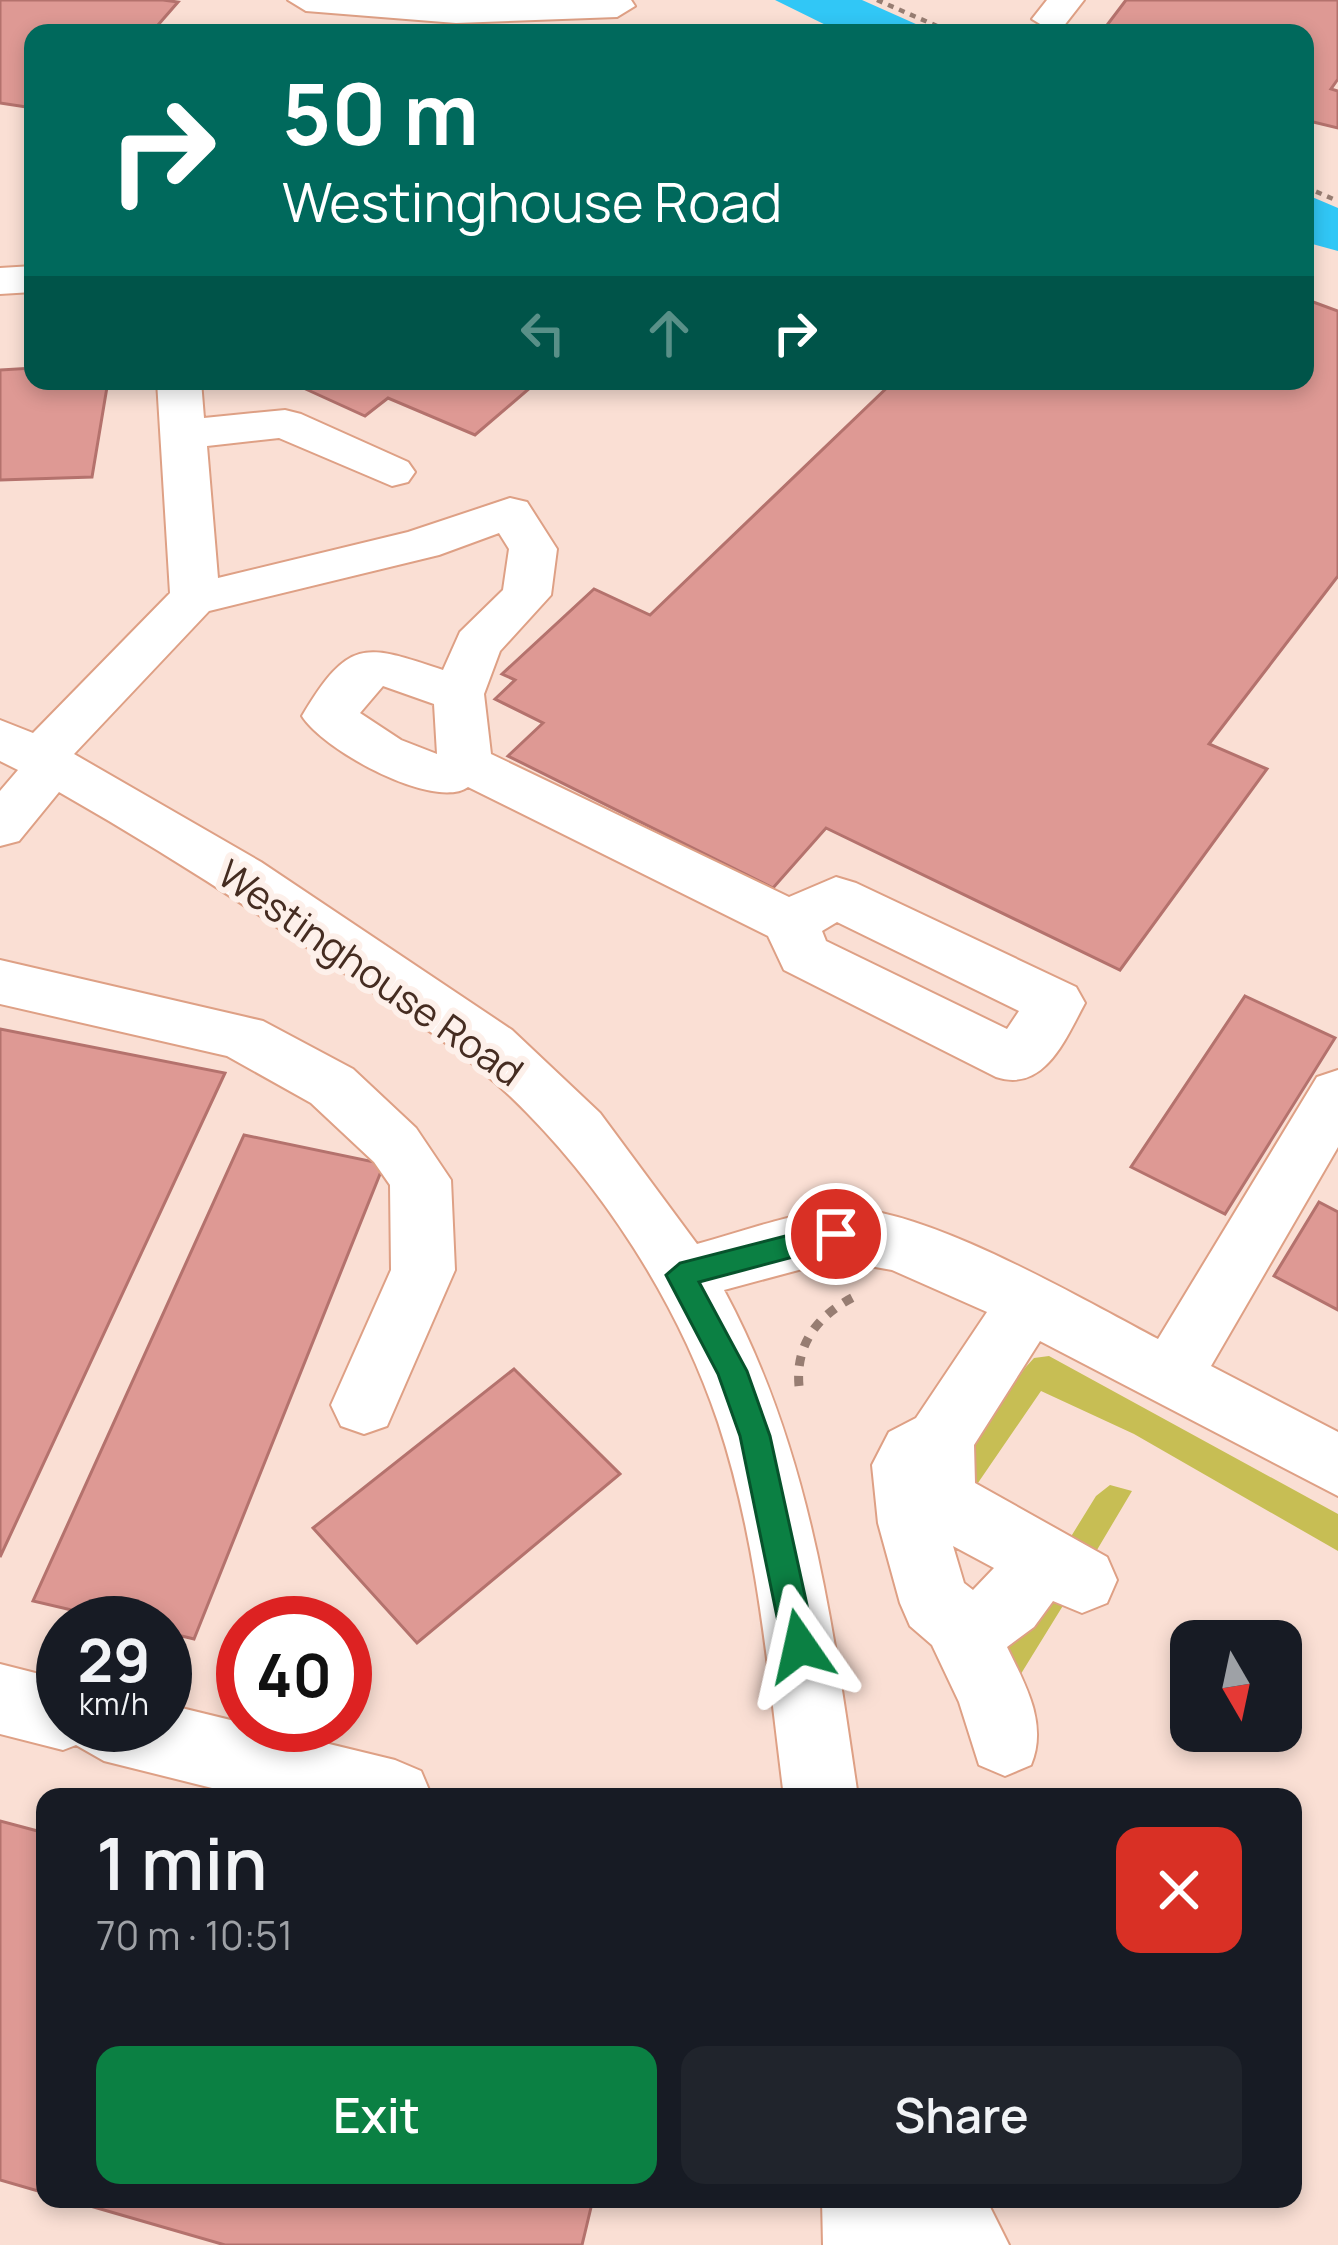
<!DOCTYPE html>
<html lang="en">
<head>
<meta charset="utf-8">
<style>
  body { margin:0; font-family:Manrope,sans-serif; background:#20242c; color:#f1f3f6; height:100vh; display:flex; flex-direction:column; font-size:45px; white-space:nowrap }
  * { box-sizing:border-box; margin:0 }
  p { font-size:39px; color:#9ea1a6 }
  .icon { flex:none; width:66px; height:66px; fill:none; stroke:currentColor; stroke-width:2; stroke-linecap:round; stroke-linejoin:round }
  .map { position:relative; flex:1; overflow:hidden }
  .side { position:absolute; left:36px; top:1788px; width:1266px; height:420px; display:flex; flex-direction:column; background:#171b24; border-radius:24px; box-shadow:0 6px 18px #0003 }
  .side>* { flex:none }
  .guide { position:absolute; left:24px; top:24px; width:1290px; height:366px; border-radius:24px; box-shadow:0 6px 18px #0003; background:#00695c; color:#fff; overflow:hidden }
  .needle { width:78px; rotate:171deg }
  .fabs { position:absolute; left:1170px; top:1620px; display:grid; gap:24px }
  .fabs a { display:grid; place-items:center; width:132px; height:132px; border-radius:24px; background:#171b24; box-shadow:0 6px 18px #0003; font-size:60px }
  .speed { position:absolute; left:36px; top:1596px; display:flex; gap:24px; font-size:60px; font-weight:700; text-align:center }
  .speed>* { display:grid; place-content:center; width:156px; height:156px; border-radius:50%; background:#171b24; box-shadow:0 6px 18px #0003; line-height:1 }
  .speed small { font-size:30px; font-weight:400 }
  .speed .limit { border:18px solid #d22; background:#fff; color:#111 }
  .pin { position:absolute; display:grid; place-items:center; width:102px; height:102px; color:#fff; margin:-51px; border:6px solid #fff; border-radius:50%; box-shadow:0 3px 12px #0007 }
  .me { position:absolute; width:132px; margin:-66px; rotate:349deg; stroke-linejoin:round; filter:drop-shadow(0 0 9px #0008) }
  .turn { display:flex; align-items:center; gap:42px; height:252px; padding:0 60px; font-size:54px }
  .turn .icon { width:156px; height:156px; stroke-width:2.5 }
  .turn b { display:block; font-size:84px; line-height:102px }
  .lanes { display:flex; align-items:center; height:114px; padding:0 60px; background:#0003; justify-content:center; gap:60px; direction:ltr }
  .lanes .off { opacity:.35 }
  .round { display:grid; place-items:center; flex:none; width:126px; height:126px; border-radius:24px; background:#20242c }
  .head { display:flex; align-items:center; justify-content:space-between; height:204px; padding:0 60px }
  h1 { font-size:72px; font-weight:600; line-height:90px }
  .action { display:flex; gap:24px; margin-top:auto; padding:24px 60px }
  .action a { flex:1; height:138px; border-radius:24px; background:#0b8043; color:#fff; font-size:48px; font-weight:600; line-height:138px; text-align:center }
  .action a+a { background:#20242c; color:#f1f3f6 }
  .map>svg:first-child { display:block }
  .green { fill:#c7be54 }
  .water { fill:#31c7f6 }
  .building { fill:#de9994; stroke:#b4726d; stroke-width:3 }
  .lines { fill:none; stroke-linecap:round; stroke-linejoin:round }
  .minor-casing { stroke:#dea085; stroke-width:4 }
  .path-far1 { stroke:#977d72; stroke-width:4.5; stroke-dasharray:6 6; stroke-linecap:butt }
  .path { stroke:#977d72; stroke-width:9; stroke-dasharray:10 10; stroke-linecap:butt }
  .minor { fill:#fff; fill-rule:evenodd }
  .route { fill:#0b8043; stroke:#07532c; stroke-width:3 }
  .labels { text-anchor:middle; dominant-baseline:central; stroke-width:12; stroke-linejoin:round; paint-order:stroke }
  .street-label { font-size:39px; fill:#452c21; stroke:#fdf0ea }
</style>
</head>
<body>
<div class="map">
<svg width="1338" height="2245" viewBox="0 0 1338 2245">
  <rect width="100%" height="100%" fill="#fadfd4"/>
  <path class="green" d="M1049,1356l289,158v37l-204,-117 -93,-43 -72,105 -11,-26 66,-101 10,-11z
    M1110,1485l22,6 -41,69 -24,-17 29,-47z
    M1039,1593l25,11 -45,73 -25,-36z"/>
  <path class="water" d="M775,0h87l74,33h-94z
    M1305,194l33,14v43l-33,-9z"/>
  <path class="building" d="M0,0h163l15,2 -27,31h-118v75l-33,-5z
    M1126,0h212v79l-7,10 7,2v37l-33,-8v-87h-204z
    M1305,299l33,12v265l-129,168 58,25 -147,201 -294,-142 -53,60 -265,-132 35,-33 -48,-24 20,-19 -13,-6 92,-85 56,26 244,-234h411z
    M33,368v13h75l-16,96 -92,3v-110z
    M288,381h250l-63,54 -87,-37 -23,18z
    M1245,996l90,42 -110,176 -94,-47z
    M0,1029l225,44 -225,484z
    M244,1135l140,29 -190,475 -29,-7v-9h-38l-94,-22z
    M1319,1202l19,10v98l-64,-34z
    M514,1369l106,105 -203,169 -104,-115z
    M0,1821l45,12v360l-45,-13z
    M66,2199h527l-11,46h-357z"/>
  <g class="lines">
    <g class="minor-casing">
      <path id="minor" d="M288,0h343l4,6 -18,11 -161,6 -150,-12z
        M1047,0h37l-21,27 -13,3 -18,-11z
        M33,266v26l-33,2v-26z
        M157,381h44l3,37 81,-8 16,4 107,48 7,10 -7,10 -16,4 -113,-48 -72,8 11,132 190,-46 102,-34 17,4 30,47 -6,46 -51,56 -16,43 7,60 298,143 47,-20 20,6 220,104 9,16c-20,37 -41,90 -89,74l-212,-107 -16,-34 -300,-149c-34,24 -145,-37 -166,-71 47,-79 63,-72 141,-46l17,-38 43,-42 6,-41 -10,-16 -60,22 -230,56 -135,143 187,108 251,168 88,83 97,131c44,-12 90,-29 135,-35 79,-11 253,92 326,130l159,-262 21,-7v77l-127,219 127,66v64l-298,-155 -66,104 1,38 132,74 10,23 -10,23 -25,10 -29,-12 -19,26 -27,20c19,39 41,77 24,118l-26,11 -26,-11 -20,-63 -27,-57 -22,-19 -10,-23 -22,-80 -6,-58 17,-33 27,-14 71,-106 -95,-42 -56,-10 -112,30c86,160 108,330 134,507h-74c-16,-125 -26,-254 -66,-375 -40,-119 -116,-238 -208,-326 -48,-45 -105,-82 -160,-119 -94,-66 -191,-128 -291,-185l-40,49 -19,5v-55l18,-21 -18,-9v-41l33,13 137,-140zM383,686l51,18 3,50 -36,-14 -41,-27zM837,922l182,89 -12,18 -181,-88 -4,-10zM953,1546l41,22 -21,22 -9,-7z
        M0,960l263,61 90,48 63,59 35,52 4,90 -68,156 -23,8 -23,-8 -10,-21 60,-135 -1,-85 -16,-23 -63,-59 -84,-47 -227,-52z
        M0,1664l63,16v45h102v-21l230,56 26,11 11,26h-184l-144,-36 -28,-16 -13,5 -63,-16z
        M822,2199h164l23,46h-186z"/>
    </g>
    <path class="path-far1" d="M877,0l76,33
      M1305,187l33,14"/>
    <path class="path" d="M799,1386c-4,-45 22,-74 61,-92"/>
    <use href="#minor" class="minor"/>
  </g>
  <path class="route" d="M836,1223l14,11 -4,9 -147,39 48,89 23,65 46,210 -5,11 -11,5 -12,-5 -5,-11 -43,-210 -22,-62 -52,-99 14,-12z"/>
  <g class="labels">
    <g class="street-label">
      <text transform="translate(371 972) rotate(35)">Westinghouse Road</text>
    </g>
  </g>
</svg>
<div class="fabs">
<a><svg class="needle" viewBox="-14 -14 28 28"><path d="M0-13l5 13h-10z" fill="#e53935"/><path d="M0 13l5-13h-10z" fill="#9ea1a6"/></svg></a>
</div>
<div class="speed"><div>29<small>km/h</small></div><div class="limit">40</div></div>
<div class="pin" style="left:836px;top:1234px;background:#d93025"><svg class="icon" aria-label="arrive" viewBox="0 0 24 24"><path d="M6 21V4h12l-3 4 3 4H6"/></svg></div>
<svg class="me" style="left:800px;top:1646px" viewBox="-20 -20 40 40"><path d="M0-17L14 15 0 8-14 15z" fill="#0b8043" stroke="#fff" stroke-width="4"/></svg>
<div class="guide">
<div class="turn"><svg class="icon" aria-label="right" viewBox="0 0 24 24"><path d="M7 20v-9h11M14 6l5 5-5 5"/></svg><div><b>50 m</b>Westinghouse Road</div></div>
<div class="lanes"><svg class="icon off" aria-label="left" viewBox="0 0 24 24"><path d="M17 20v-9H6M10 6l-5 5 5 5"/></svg><svg class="icon off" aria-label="ahead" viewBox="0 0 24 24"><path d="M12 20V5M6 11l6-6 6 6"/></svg><svg class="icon" aria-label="right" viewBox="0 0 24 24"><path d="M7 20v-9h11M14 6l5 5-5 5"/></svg></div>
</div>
<section class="side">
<div class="head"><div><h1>1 min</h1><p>70 m · 10:51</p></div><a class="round" style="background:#d93025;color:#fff"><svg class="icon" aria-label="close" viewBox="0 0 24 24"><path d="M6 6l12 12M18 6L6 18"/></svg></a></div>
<div class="action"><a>Exit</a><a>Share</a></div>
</section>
</div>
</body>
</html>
